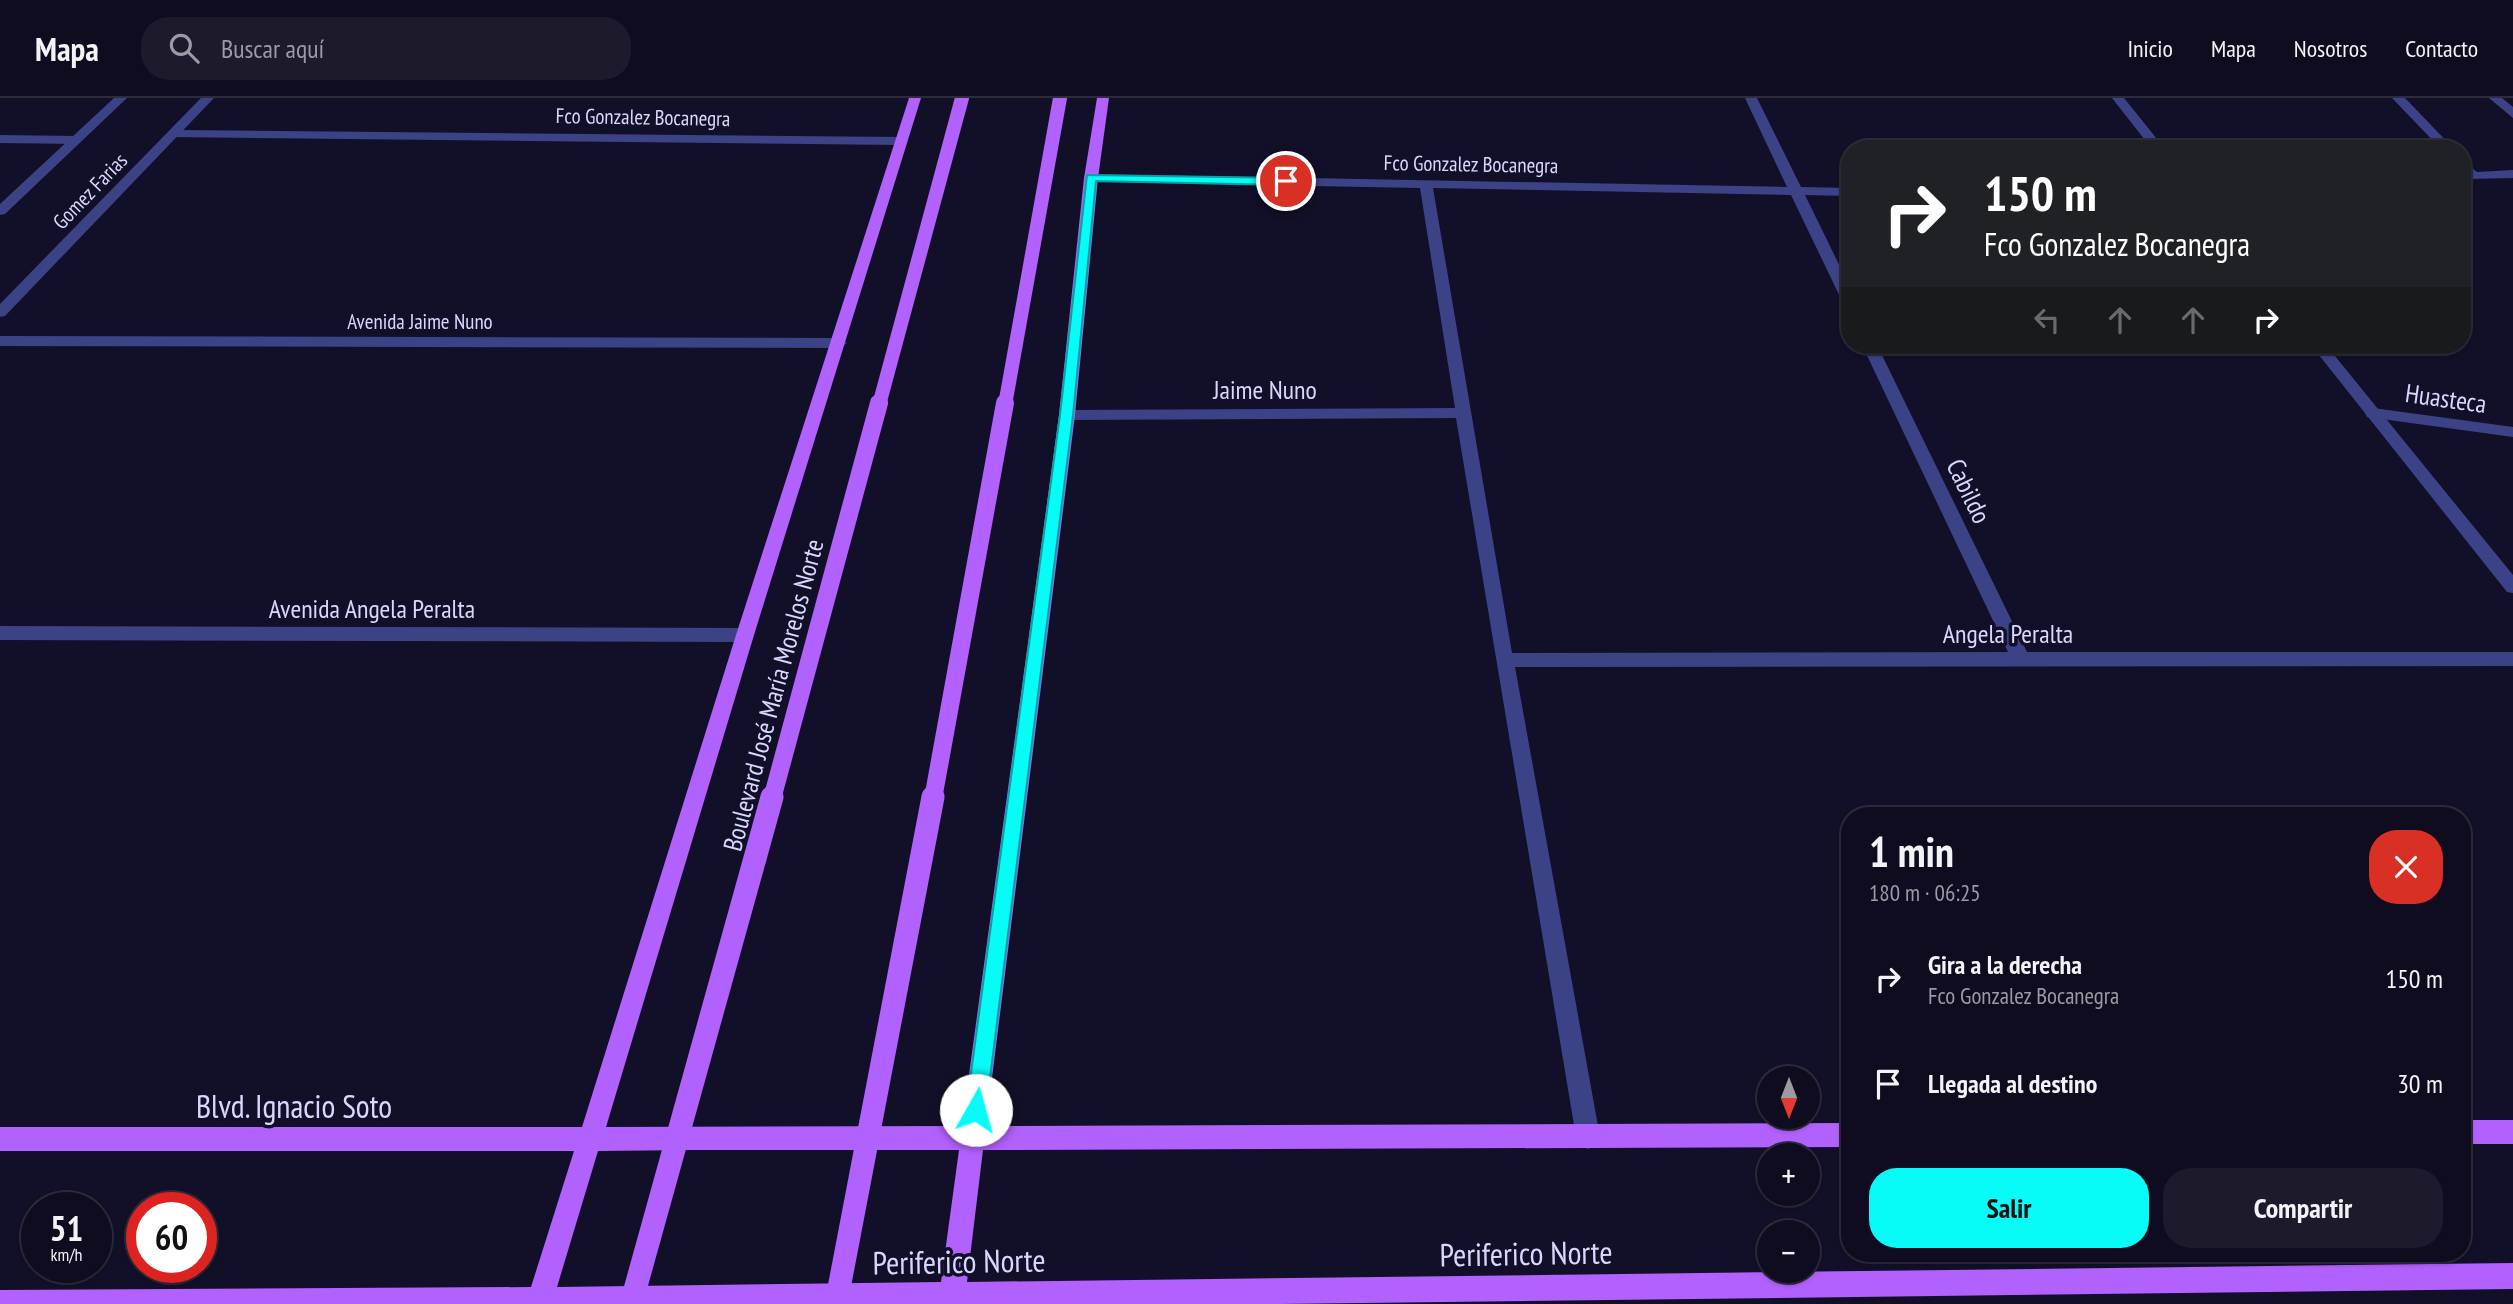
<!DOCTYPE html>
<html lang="es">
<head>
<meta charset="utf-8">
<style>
  body { margin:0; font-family:"PT Sans Narrow",sans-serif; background:#1c1a2b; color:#f1f3f6; height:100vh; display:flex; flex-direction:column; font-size:26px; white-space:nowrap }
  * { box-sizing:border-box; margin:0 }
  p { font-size:23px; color:#9b9ba4 }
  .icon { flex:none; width:38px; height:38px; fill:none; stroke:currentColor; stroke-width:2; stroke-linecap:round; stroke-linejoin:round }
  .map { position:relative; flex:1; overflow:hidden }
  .side { position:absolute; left:1841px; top:709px; width:630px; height:455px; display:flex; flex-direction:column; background:#0e0c1e; border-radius:28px; box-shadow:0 2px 5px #0004,0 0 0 2px #2e2c3c }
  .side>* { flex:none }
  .top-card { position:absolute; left:1841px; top:42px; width:630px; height:214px; border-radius:28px; box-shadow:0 2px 5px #0004,0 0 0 2px #2e2c3c; background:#202124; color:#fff; overflow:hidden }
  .needle { width:46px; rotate:180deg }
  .buttons { position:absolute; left:1757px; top:968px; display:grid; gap:14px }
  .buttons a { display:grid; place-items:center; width:63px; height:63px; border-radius:50%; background:#0e0c1e; box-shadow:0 2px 5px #0004,0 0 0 2px #2e2c3c; font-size:35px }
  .speed { position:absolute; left:21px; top:1094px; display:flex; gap:14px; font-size:35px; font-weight:700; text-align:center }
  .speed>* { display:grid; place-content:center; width:91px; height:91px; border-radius:50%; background:#0e0c1e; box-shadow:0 2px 5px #0004,0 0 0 2px #2e2c3c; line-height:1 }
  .speed small { font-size:18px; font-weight:400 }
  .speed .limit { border:10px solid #d22; background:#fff; color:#111 }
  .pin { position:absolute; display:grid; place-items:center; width:60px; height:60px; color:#fff; margin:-30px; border:4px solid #fff; border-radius:50%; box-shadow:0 2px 7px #0007 }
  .me { position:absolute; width:77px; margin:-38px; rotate:7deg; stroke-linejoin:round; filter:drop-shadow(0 0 5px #0008) }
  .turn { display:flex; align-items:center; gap:24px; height:147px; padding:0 28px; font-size:32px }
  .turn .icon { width:91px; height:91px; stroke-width:2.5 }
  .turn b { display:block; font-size:49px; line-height:60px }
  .lanes { display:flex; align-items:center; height:66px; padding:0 28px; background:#0003; justify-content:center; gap:35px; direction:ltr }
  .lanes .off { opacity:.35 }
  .round { display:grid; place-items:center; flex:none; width:74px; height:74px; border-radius:28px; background:#1c1a2b }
  .headline { display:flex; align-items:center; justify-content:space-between; height:119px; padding:0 28px }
  h1 { font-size:42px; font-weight:800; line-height:52px }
  .cta { display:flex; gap:14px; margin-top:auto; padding:14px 28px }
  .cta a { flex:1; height:80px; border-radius:28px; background:#07fcf8; color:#111; font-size:28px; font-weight:800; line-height:80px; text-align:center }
  .cta a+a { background:#1c1a2b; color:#f1f3f6 }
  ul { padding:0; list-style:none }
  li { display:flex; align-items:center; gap:21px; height:105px; padding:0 28px }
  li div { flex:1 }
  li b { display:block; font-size:26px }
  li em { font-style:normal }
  header { display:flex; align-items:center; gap:42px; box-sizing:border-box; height:98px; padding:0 35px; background:#0e0c1e; border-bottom:2px solid #2e2c3c }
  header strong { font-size:33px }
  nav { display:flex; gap:38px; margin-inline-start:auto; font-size:24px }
  .search { width:490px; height:63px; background:#1c1a2b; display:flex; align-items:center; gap:18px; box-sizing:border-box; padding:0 24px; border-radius:28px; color:#9b9ba4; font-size:26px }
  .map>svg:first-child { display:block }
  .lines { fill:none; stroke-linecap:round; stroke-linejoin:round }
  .service { fill:#3c4286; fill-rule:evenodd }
  .minor { fill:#3c4286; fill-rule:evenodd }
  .tertiary { fill:#3c4286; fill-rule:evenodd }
  .primary { fill:#b161fd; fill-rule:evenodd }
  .primary-bridge-far2 { stroke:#b161fd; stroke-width:14 }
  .primary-bridge-far1 { stroke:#b161fd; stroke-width:18 }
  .primary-bridge { stroke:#b161fd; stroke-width:23 }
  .route { fill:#07fcf8; stroke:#05a4a1; stroke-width:2 }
  .labels { text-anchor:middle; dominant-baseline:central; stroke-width:7; stroke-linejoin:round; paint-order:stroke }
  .far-street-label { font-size:21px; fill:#d8d8fe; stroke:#121028 }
  .street-label { font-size:26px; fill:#d8d8fe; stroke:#121028 }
  .near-street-label { font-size:32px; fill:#d8d8fe; stroke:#121028 }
</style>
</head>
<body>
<header>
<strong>Mapa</strong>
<div class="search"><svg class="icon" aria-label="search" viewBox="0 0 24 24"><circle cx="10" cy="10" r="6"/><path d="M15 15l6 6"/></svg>Buscar aquí</div>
<nav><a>Inicio</a><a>Mapa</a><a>Nosotros</a><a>Contacto</a></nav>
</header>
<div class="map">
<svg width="2513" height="1206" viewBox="0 0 2513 1206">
  <rect width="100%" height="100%" fill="#121028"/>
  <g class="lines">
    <path class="service" d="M2392,0h13l49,51h-13z
      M2489,0h13l11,9v11z
      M2462,62l15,12 36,-2v8l-44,1 -7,-7z"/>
    <path class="minor" d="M1745,0h12l44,89 49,1v8l-45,-1 45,92v20l-7,-4 -52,-108 -358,-7 79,465 496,-1 -146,-307h15l150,307h486v14l-998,1 85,470 -3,8 -9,4 -9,-4 -3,-8 -120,-719 -389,2 -8,-5 8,-5 388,-2 -35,-220 -329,-6 -7,-4 7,-4 696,13z
      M175,32l725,7 6,4 -6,4 -730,-8 -1,-3z
      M0,37l76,1 6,4 -6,4 -76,-1z
      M0,238l839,2 8,5 -8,5 -839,-2z
      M2373,310l140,19v10l-146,-20 -2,-4 2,-4z
      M0,528l745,2 7,2 2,5 -2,5 -7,2 -745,-2z"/>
    <path class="tertiary" d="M114,0h13l-122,116 -5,1v-11z
      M201,0h13l-209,218 -5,1v-13z
      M2112,0h12l41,51h-13z
      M2311,247h15l187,230v18l-6,-1z"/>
    <path class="primary" d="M909,0h12l-167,537 -148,492 356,-1 97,-711 25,-237 13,-80h12l-11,80 -23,237 -89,711 864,-3v24l-867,3 -16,132 1546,-19v26l-1232,15h-1281v-14l531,-3 43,-136h-574v-24h582l154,-492zM694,1052h265l-18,132 -384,5 41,-136z
      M2462,1022h51v24h-51z"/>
    <path class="primary-bridge-far2" d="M879,307l83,-307
      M1005,307l55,-307"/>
    <path class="primary-bridge-far1" d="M772,701l107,-396
      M933,701l72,-396"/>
    <path class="primary-bridge" d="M631,1206l141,-507
      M836,1206l97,-507"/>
  </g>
  <path class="route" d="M1087,77l199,3 6,3 -6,4 -190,-4 -23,234 -87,695 -3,7 -7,2 -7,-2 -3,-7 94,-695z"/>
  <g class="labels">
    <g class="far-street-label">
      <text transform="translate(643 19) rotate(1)">Fco Gonzalez Bocanegra</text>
      <text transform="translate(1471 66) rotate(1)">Fco Gonzalez Bocanegra</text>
      <text transform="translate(90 93) rotate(-46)">Gomez Farias</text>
      <text x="420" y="223">Avenida Jaime Nuno</text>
    </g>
    <g class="street-label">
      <text x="1265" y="291">Jaime Nuno</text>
      <text transform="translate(2446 300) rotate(8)">Huasteca</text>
      <text transform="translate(1969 393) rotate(64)">Cabildo</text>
      <text x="372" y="510">Avenida Angela Peralta</text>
      <text x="2008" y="535">Angela Peralta</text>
      <text transform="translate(773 597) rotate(-75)">Boulevard José María Morelos Norte</text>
    </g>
    <g class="near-street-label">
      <text x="294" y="1008">Blvd. Ignacio Soto</text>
      <text transform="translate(1526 1155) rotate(-1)">Periferico Norte</text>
      <text transform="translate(959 1163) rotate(-1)">Periferico Norte</text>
    </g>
  </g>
</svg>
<div class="buttons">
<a><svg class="needle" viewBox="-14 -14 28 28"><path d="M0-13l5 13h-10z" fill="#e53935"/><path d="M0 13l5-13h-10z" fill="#9b9ba4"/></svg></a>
<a>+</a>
<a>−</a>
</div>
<div class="speed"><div>51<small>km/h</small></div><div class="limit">60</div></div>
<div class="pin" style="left:1286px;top:83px;background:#d93025"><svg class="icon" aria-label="arrive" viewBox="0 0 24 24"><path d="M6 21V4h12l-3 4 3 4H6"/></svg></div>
<svg class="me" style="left:976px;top:1012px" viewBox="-20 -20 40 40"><circle r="19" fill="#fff"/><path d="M0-13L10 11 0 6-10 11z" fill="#07fcf8"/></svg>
<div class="top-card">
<div class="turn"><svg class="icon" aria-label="right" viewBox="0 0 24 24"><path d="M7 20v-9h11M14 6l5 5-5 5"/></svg><div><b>150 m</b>Fco Gonzalez Bocanegra</div></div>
<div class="lanes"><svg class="icon off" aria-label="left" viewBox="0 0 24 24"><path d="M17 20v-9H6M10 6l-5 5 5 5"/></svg><svg class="icon off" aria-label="ahead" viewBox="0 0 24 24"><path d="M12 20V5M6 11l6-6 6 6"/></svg><svg class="icon off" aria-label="ahead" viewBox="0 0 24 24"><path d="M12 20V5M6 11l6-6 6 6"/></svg><svg class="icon" aria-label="right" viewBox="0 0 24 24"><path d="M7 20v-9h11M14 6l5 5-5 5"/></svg></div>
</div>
<section class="side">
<div class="headline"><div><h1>1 min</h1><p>180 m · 06:25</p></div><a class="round" style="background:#d93025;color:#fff"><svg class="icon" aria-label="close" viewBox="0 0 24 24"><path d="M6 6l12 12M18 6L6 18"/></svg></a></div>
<ul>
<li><svg class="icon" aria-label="right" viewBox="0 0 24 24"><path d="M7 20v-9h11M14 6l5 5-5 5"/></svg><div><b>Gira a la derecha</b><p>Fco Gonzalez Bocanegra</p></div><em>150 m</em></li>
<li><svg class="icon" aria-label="arrive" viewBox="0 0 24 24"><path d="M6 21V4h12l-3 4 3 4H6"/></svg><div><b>Llegada al destino</b></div><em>30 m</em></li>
</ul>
<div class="cta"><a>Salir</a><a>Compartir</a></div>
</section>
</div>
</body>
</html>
